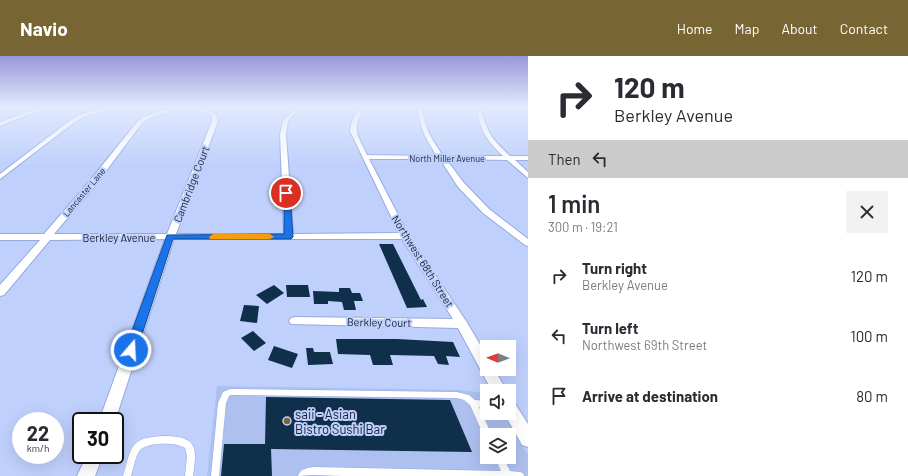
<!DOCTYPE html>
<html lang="en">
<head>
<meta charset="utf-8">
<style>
  body { margin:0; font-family:Barlow,sans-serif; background:#f2f2f3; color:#2b2b33; height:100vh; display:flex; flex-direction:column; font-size:15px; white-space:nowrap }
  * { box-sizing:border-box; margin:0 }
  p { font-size:13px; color:#7c7c81 }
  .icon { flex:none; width:22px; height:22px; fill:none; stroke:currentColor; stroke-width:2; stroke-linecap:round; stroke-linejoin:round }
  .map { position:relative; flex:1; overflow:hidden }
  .details { display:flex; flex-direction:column; background:#fff; width:380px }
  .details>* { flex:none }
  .banner { background:#fff; color:#2b2b33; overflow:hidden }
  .needle { width:26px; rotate:271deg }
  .controls { position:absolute; left:480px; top:284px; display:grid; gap:8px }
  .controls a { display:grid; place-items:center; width:36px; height:36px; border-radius:0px; background:#fff; box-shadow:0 4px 16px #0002; font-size:20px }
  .speed { position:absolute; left:12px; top:356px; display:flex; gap:8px; font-size:20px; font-weight:700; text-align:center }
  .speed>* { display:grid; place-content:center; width:52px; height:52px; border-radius:50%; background:#fff; box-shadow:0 4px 16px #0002; line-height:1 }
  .speed small { font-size:10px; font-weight:400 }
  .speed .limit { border:2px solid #111; border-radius:6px; background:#fff; color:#111 }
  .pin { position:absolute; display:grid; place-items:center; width:34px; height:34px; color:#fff; margin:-17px; border:2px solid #fff; border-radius:50%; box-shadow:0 1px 4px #0007 }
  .me { position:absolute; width:44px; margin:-22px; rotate:19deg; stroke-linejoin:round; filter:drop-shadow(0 0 3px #0008) }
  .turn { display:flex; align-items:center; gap:14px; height:84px; padding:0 20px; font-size:18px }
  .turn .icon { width:52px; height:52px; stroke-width:2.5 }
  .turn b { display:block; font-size:28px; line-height:34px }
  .then { display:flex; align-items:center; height:38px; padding:0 20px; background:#0003; gap:8px; font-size:15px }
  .round { display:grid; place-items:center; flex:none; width:42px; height:42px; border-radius:0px; background:#f2f2f3 }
  .head { display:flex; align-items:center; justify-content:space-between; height:68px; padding:0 20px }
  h1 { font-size:24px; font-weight:600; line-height:30px }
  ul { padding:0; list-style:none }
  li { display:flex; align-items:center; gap:12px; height:60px; padding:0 20px }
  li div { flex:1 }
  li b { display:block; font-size:15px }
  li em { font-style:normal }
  header { display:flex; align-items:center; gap:24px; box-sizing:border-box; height:56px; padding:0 20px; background:#786534; color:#fff }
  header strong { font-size:19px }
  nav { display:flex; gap:22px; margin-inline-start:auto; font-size:14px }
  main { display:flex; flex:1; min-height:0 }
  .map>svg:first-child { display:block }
  .built { fill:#aec0f0; fill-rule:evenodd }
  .building { fill:#0f2f4b }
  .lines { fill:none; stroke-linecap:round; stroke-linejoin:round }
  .lane-casing { stroke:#95a9de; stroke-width:1 }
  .street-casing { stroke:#95a9de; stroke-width:2 }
  .lane { fill:#fff; fill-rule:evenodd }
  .street { fill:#fff; fill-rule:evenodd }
  .route { fill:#1a73e8; stroke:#114b97 }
  .slow { fill:#f59e0b }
  .poi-dot { fill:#786534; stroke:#bfd0fc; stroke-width:1.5 }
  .labels { text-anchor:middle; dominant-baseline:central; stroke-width:4; stroke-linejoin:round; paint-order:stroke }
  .far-street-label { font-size:9px; fill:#192035; stroke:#bfd0fc }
  .street-label { font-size:11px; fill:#192035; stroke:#bfd0fc }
  .near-poi-label { font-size:13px; fill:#192035; stroke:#bfd0fc; text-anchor:start }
</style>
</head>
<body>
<header>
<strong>Navio</strong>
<nav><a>Home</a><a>Map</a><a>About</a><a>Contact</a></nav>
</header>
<main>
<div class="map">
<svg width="528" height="420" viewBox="0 0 528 420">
  <rect width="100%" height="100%" fill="#bfd0fc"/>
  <path class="built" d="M217,330l243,4 27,3v20h17l24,42v21h-321zM487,379h22v22h-22z"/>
  <path class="building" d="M379,188h14l28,56 2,-1 4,8 -20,1z
    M274,229l10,8 -17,11 -11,-9z
    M286,229h22l2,12h-23z
    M339,232h11l2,5h8l3,8h-9l2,9h-12l-2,-8 -14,-1v3h-14l-1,-13 26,1z
    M244,249l15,1 -2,17 -17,-2z
    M253,275l13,12 -12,8 -13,-13z
    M336,283h61l56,3 7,15 -14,-1 3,9 -11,-1 -4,-8 -44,-1 3,10h-20l-3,-10 -32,-1z
    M274,290l24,8 -6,14 -24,-8z
    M306,292h7l1,4h16l3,12 -25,1z
    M266,341l184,3 22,52 -201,-3 1,27h-51l3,-32h41z"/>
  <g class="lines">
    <g class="lane-casing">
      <path id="lane" d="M230,333l227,3 12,3 6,5 12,1v6h-8l13,28h-5v4l-2,-1 -15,-33 -6,-5 -7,-2 -226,-3 -2,1 -3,7 -7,73h-8l7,-73 5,-11z
        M166,380c32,1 31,12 27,40h-8l2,-20 -2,-8c-8,-6 -38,-6 -45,2 -5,7 -6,17 -9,26h-8c9,-31 7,-39 43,-40z
        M495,401h8l7,14 10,1 3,1 1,3h-181l-30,-1 -15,1c2,-7 9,-8 15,-9l188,4z"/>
    </g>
    <g class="street-casing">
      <path id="street" d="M41,51h6l-47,19v-4z
        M107,51h6l-27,9 -10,5 -76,58v-5l72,-55 10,-5z
        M172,51l30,1 14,6 2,7 -42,113h108l-4,-100 3,-13 14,-14h4l-13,14 -2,13 7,100 106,-1 -49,-102 2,-10 8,-14h4c-12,25 -8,24 3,48l70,1c-12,-18 -17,-28 -20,-49h4c5,23 9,29 22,49h60c-18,-17 -22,-25 -27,-49h4c8,27 10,30 30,49h18v4h-13l13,12v6l-21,-18 -61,-1 18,24 25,26 39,30v7l-3,-1 -42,-32 -25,-26 -18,-28h-71l40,77 57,85 21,35v13h7l13,22h-15l-34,-63 -167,-4 -2,-3 2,-3 4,-1 158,2 -51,-80h-228l-59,182h-16l66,-182 -115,1 -46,55 -4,1v-11l40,-45h-40v-6h44l44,-51 50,-62 8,-5zM178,53l23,1 11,6v5l-45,113h-113l40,-47 48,-64 8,-5z
        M484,51l44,1v2l-42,-2z
        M509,344l5,2 14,22v23l-6,-2 -18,-32h5z
        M87,399h16l-8,21h-18z"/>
    </g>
    <use href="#lane" class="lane"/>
    <use href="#street" class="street"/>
  </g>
  <linearGradient id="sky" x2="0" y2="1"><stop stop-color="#9996d8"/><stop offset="0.46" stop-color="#e2eafe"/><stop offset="1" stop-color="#e2eafe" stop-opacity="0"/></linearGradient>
  <rect width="528" height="110" fill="url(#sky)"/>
  <path class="route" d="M284,135l6,2 3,44 -2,2h-118l-36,111 -2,4 -4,1 -4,-1 -2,-4 42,-115 117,-1z"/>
  <path class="slow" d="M213,178h57l4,3 -4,2h-60l-1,-2z"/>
  <circle class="poi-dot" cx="287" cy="365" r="4"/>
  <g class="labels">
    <g class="far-street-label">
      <text x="447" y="102">North Miller Avenue</text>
      <text transform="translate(84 136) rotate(-50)">Lancaster Lane</text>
    </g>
    <g class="street-label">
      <text transform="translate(191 128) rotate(-69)">Cambridge Court</text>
      <text x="119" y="181">Berkley Avenue</text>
      <text transform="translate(423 205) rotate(58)">Northwest 68th Street</text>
      <text transform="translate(379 266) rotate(1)">Berkley Court</text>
    </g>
    <g class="near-poi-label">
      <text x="295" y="358">saii - Asian<tspan x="295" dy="15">Bistro Sushi Bar</tspan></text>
    </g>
  </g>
</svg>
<div class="controls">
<a><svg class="needle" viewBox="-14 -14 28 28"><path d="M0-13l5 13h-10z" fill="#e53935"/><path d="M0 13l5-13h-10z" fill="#7c7c81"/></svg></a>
<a><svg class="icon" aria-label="sound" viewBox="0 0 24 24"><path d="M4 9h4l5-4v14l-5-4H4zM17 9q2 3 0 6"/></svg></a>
<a><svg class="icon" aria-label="layers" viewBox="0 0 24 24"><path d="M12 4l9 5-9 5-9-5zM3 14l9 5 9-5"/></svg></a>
</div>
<div class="speed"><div>22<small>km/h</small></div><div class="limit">30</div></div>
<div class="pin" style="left:286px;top:137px;background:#d93025"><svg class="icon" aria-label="arrive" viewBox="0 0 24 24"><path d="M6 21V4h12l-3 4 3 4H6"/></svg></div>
<svg class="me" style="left:131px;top:294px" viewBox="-20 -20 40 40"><circle r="17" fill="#1a73e8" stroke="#fff" stroke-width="3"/><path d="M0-11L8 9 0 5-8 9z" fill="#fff"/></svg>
</div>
<section class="details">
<div class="banner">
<div class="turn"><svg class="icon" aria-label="right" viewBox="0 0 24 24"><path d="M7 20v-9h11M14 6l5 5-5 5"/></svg><div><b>120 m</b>Berkley Avenue</div></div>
<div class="then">Then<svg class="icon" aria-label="left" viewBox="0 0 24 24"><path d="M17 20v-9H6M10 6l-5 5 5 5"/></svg></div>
</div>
<div class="head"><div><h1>1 min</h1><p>300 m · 19:21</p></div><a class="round"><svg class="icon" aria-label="close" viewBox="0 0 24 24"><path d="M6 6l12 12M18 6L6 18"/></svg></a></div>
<ul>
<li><svg class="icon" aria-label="right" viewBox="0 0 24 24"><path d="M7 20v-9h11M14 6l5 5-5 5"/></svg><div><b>Turn right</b><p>Berkley Avenue</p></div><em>120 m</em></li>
<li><svg class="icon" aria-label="left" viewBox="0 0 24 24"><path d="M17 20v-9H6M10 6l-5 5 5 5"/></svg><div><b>Turn left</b><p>Northwest 69th Street</p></div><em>100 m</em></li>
<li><svg class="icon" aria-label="arrive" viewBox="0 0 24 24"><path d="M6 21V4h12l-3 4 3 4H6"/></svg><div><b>Arrive at destination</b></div><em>80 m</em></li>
</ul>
</section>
</main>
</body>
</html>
